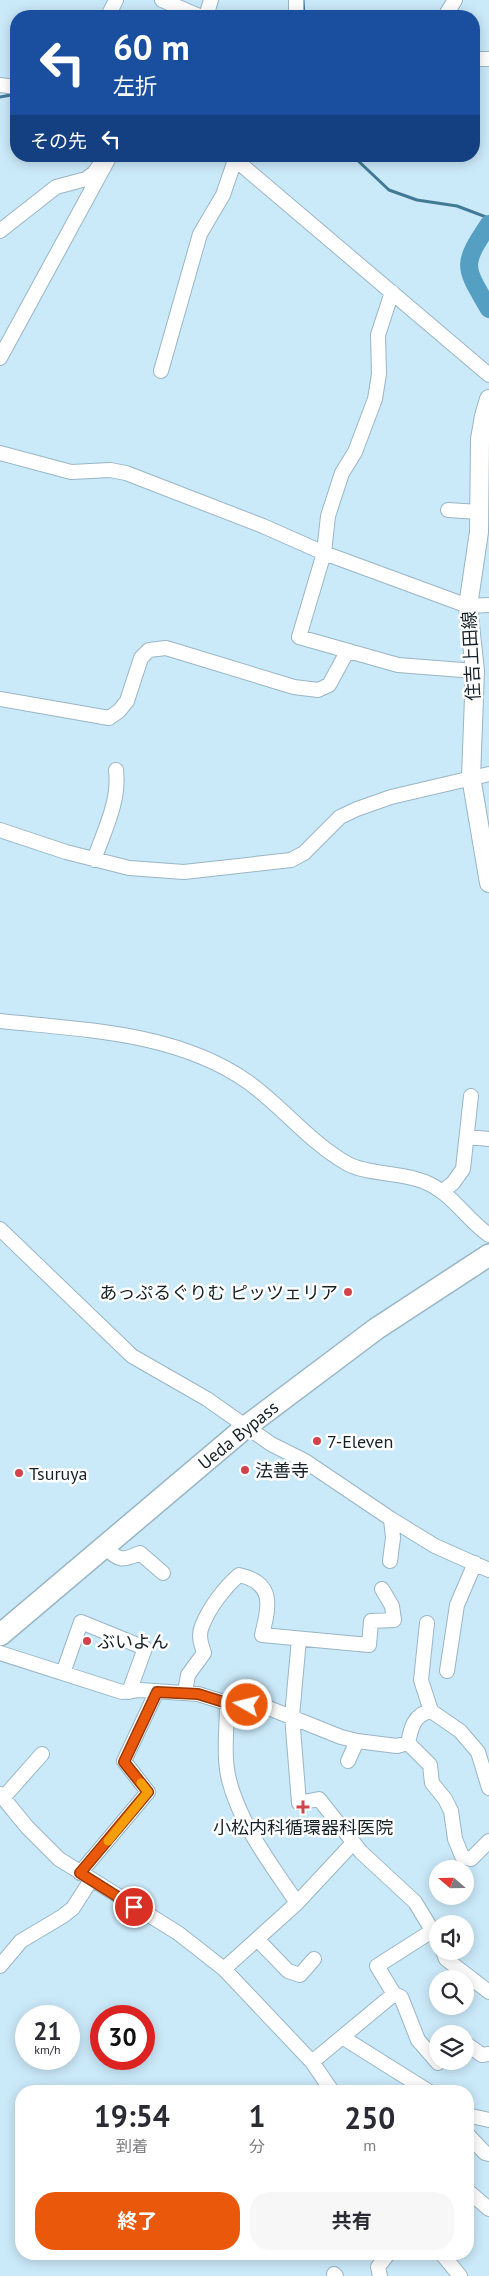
<!DOCTYPE html>
<html lang="ja">
<head>
<meta charset="utf-8">
<style>
  body { margin:0; font-family:"PT Sans","Noto Sans JP",sans-serif; background:#f7f7f7; color:#2b2b33; height:100vh; display:flex; flex-direction:column; font-size:19px; white-space:nowrap }
  * { box-sizing:border-box; margin:0 }
  p { font-size:16px; color:#7c7c81 }
  .icon { flex:none; width:28px; height:28px; fill:none; stroke:currentColor; stroke-width:2; stroke-linecap:round; stroke-linejoin:round }
  .map { position:relative; flex:1; overflow:hidden }
  .drawer { position:absolute; left:15px; top:2085px; width:459px; height:175px; display:flex; flex-direction:column; background:#fff; border-radius:20px; box-shadow:0 2px 12px #0003 }
  .drawer>* { flex:none }
  .top-card { position:absolute; left:10px; top:10px; width:470px; height:152px; border-radius:20px; box-shadow:0 2px 12px #0003; background:#1a4fa0; color:#fff; overflow:hidden }
  .needle { width:32px; rotate:290deg }
  .controls { position:absolute; left:429px; top:1860px; display:grid; gap:10px }
  .controls a { display:grid; place-items:center; width:45px; height:45px; border-radius:50%; background:#fff; box-shadow:0 2px 12px #0003; font-size:25px }
  .speed { position:absolute; left:15px; top:2005px; display:flex; gap:10px; font-size:25px; font-weight:700; text-align:center }
  .speed>* { display:grid; place-content:center; width:65px; height:65px; border-radius:50%; background:#fff; box-shadow:0 2px 12px #0003; line-height:1 }
  .speed small { font-size:12px; font-weight:400 }
  .speed .limit { border:8px solid #d22; background:#fff; color:#111 }
  .pin { position:absolute; display:grid; place-items:center; width:42px; height:42px; color:#fff; margin:-21px; border:2px solid #fff; border-radius:50%; box-shadow:0 1px 5px #0007 }
  .me { position:absolute; width:55px; margin:-28px; rotate:278deg; stroke-linejoin:round; filter:drop-shadow(0 0 4px #0008) }
  .turn { display:flex; align-items:center; gap:18px; height:105px; padding:0 20px; font-size:22px }
  .turn .icon { width:65px; height:65px; stroke-width:2.5 }
  .turn b { display:block; font-size:35px; line-height:42px }
  .then { display:flex; align-items:center; height:48px; padding:0 20px; background:#0003; gap:10px; font-size:19px }
  .eta { display:flex; justify-content:space-evenly; align-items:center; height:85px; text-align:center }
  .eta b { font-size:30px; font-weight:700; line-height:35px }
  .cta { display:flex; gap:10px; margin-top:auto; padding:10px 20px }
  .cta a { flex:1; height:58px; border-radius:20px; background:#ea580c; color:#fff; font-size:20px; font-weight:700; line-height:58px; text-align:center }
  .cta a+a { background:#f7f7f7; color:#2b2b33 }
  .map>svg:first-child { display:block }
  .lines { fill:none; stroke-linecap:round; stroke-linejoin:round }
  .stream { stroke:#427994; stroke-width:3 }
  .river { stroke:#559fc2; stroke-width:18 }
  .minor-casing { stroke:#99b6c5; stroke-width:16 }
  .major-casing { stroke:#99b6c5; stroke-width:20 }
  .highway-casing { stroke:#99b6c5; stroke-width:24 }
  .minor { stroke:#fff; stroke-width:14 }
  .major { stroke:#fff; stroke-width:18 }
  .highway { stroke:#fff; stroke-width:21 }
  .route-casing { stroke:#983908; stroke-width:12 }
  .route { stroke:#ea580c; stroke-width:9 }
  .slow { stroke:#f59e0b; stroke-width:9 }
  .poi-dot { fill:#d3434c; stroke:#fff; stroke-width:2 }
  .labels { text-anchor:middle; dominant-baseline:central; stroke-width:5; stroke-linejoin:round; paint-order:stroke }
  .street-label { font-size:18px; fill:#152127; stroke:#fff }
  .poi-label { font-size:18px; fill:#152127; stroke:#fff; text-anchor:start }
</style>
</head>
<body>
<div class="map">
<svg width="489" height="2276" viewBox="0 0 489 2276">
  <rect width="100%" height="100%" fill="#cae9f9"/>
  <g class="lines">
    <path class="stream" d="M303,0l1,16
      M0,97l16,-3
      M353,156l36,34 28,10 40,6 32,12"/>
    <path class="river" d="M489,224c-28,42 -25,42 0,85"/>
    <g class="minor-casing">
      <path id="minor" d="M162,0l37,16
        M108,16l8,-16
        M206,16l5,-16
        M296,16v-16
        M449,16l-2,-3 8,-13
        M474,59h15
        M0,85l16,2
        M231,156l258,219
        M0,231l56,-44 30,-8 8,-6 7,-10
        M392,292l-14,43 1,39 -4,25 -20,53 -13,21 -14,43 -4,37 -25,84 99,28 77,6
        M0,358l110,-202
        M161,371l39,-137 23,-39 12,-35
        M0,453l71,19 39,-2 16,3 137,53 61,27 144,53 21,-1
        M448,510l31,2
        M0,699l109,19 10,-7 8,-10 14,-43 8,-8 17,-2 128,39 24,3 11,-5 18,-33
        M0,830l66,22 63,16 55,4 107,-12 13,-7 36,-36 17,-8 34,-12 98,-23
        M94,860c10,-29 26,-59 22,-90
        M0,1021c84,9 177,11 248,61 35,25 62,61 100,82 21,11 54,8 77,18 27,11 41,37 64,53
        M468,1137l21,2
        M443,1191l10,-8 10,-14 8,-73
        M0,1229l132,127 75,43 64,45 34,17 86,58 44,27 54,24
        M105,1547c14,14 17,14 35,6l23,20
        M390,1561l3,-23 -2,-19
        M427,1623l-6,57 10,31 29,20 18,21 11,36
        M299,1639l-7,77 7,87 20,-4 42,53 54,50 23,38
        M0,1653l122,39 18,-2 58,4 29,9 39,4 75,30 16,4 40,5 11,-3 22,22 2,18 13,16 6,12 4,28 7,17 9,3 18,-18
        M447,1671l10,-66 18,-42
        M63,1673l18,-51 64,26 -16,44
        M185,1692l3,-17 16,-22c-3,-9 -6,-18 -2,-27 7,-18 22,-38 37,-51 36,8 30,31 23,60l107,10 2,-24 23,-1 -2,-14 -10,-17
        M227,1703c0,25 -4,53 2,77 12,46 42,84 68,123
        M408,1743c3,-15 6,-29 23,-32
        M348,1761l9,-20
        M0,1794l27,33 32,32 119,74 46,36 88,93 20,29
        M3,1798l39,-44
        M80,1873l68,-81 -24,-31 33,-70
        M432,1931l-55,35 17,28 7,3 17,43 20,23 2,-2
        M258,1940l30,31 12,4 14,-16
        M443,1951l3,8 43,33
        M0,1966l21,-25 42,-25 10,-8 18,-28
        M224,1969l73,-66 56,-60
        M342,2037l86,54
        M465,2043l17,12 7,-1
        M312,2062l82,-68
        M471,2116l18,4
        M468,2135l17,18 4,1
        M468,2191l21,18
        M442,2254l18,22
        M334,2274l2,2
        M380,2276l-2,-9 10,-13"/>
    </g>
    <g class="major-casing">
      <path id="major" d="M489,399l-5,17 -4,23 -1,93 -11,74 7,65 -4,106 18,106"/>
    </g>
    <g class="highway-casing">
      <path id="highway" d="M0,1635l247,-209 129,-97 113,-74"/>
    </g>
    <use href="#minor" class="minor"/>
    <use href="#major" class="major"/>
    <use href="#highway" class="highway"/>
  </g>
  <g class="lines">
    <g class="route-casing">
      <path id="route" d="M134,1907l-54,-34 68,-81 -24,-30 33,-70 41,2 29,9 20,2"/>
    </g>
    <use href="#route" class="route"/>
    <path class="slow" d="M108,1841l40,-49 -7,-9"/>
  </g>
  <g class="poi-dot">
    <circle cx="348" cy="1292" r="5"/>
    <circle cx="317" cy="1441" r="5"/>
    <circle cx="245" cy="1470" r="5"/>
    <circle cx="19" cy="1473" r="5"/>
    <circle cx="87" cy="1641" r="5"/>
    <path d="M300.5 1799.5h5v5h5v5h-5v5h-5v-5h-5v-5h5z"/>
  </g>
  <g class="labels">
    <g class="street-label">
      <text transform="translate(471 656) rotate(-93)">住吉上田線</text>
      <text transform="translate(238 1435) rotate(-39)">Ueda Bypass</text>
    </g>
    <g class="poi-label">
      <text x="338" y="1292" text-anchor="end">あっぷるぐりむ ピッツェリア</text>
      <text x="327" y="1441">7-Eleven</text>
      <text x="255" y="1470">法善寺</text>
      <text x="29" y="1473">Tsuruya</text>
      <text x="97" y="1641">ぶいよん</text>
      <text x="303" y="1827" text-anchor="middle">小松内科循環器科医院</text>
    </g>
  </g>
</svg>
<div class="controls">
<a><svg class="needle" viewBox="-14 -14 28 28"><path d="M0-13l5 13h-10z" fill="#e53935"/><path d="M0 13l5-13h-10z" fill="#7c7c81"/></svg></a>
<a><svg class="icon" aria-label="sound" viewBox="0 0 24 24"><path d="M4 9h4l5-4v14l-5-4H4zM17 9q2 3 0 6"/></svg></a>
<a><svg class="icon" aria-label="search" viewBox="0 0 24 24"><circle cx="10" cy="10" r="6"/><path d="M15 15l6 6"/></svg></a>
<a><svg class="icon" aria-label="layers" viewBox="0 0 24 24"><path d="M12 4l9 5-9 5-9-5zM3 14l9 5 9-5"/></svg></a>
</div>
<div class="speed"><div>21<small>km/h</small></div><div class="limit">30</div></div>
<div class="pin" style="left:134px;top:1907px;background:#d93025"><svg class="icon" aria-label="arrive" viewBox="0 0 24 24"><path d="M6 21V4h12l-3 4 3 4H6"/></svg></div>
<svg class="me" style="left:247px;top:1705px" viewBox="-20 -20 40 40"><circle r="17" fill="#ea580c" stroke="#fff" stroke-width="3"/><path d="M0-11L8 9 0 5-8 9z" fill="#fff"/></svg>
<div class="top-card">
<div class="turn"><svg class="icon" aria-label="left" viewBox="0 0 24 24"><path d="M17 20v-9H6M10 6l-5 5 5 5"/></svg><div><b>60 m</b>左折</div></div>
<div class="then">その先<svg class="icon" aria-label="left" viewBox="0 0 24 24"><path d="M17 20v-9H6M10 6l-5 5 5 5"/></svg></div>
</div>
<section class="drawer">
<div class="eta">
<div><b>19:54</b><p>到着</p></div>
<div><b>1</b><p>分</p></div>
<div><b>250</b><p>m</p></div>
</div>
<div class="cta"><a>終了</a><a>共有</a></div>
</section>
</div>
</body>
</html>
